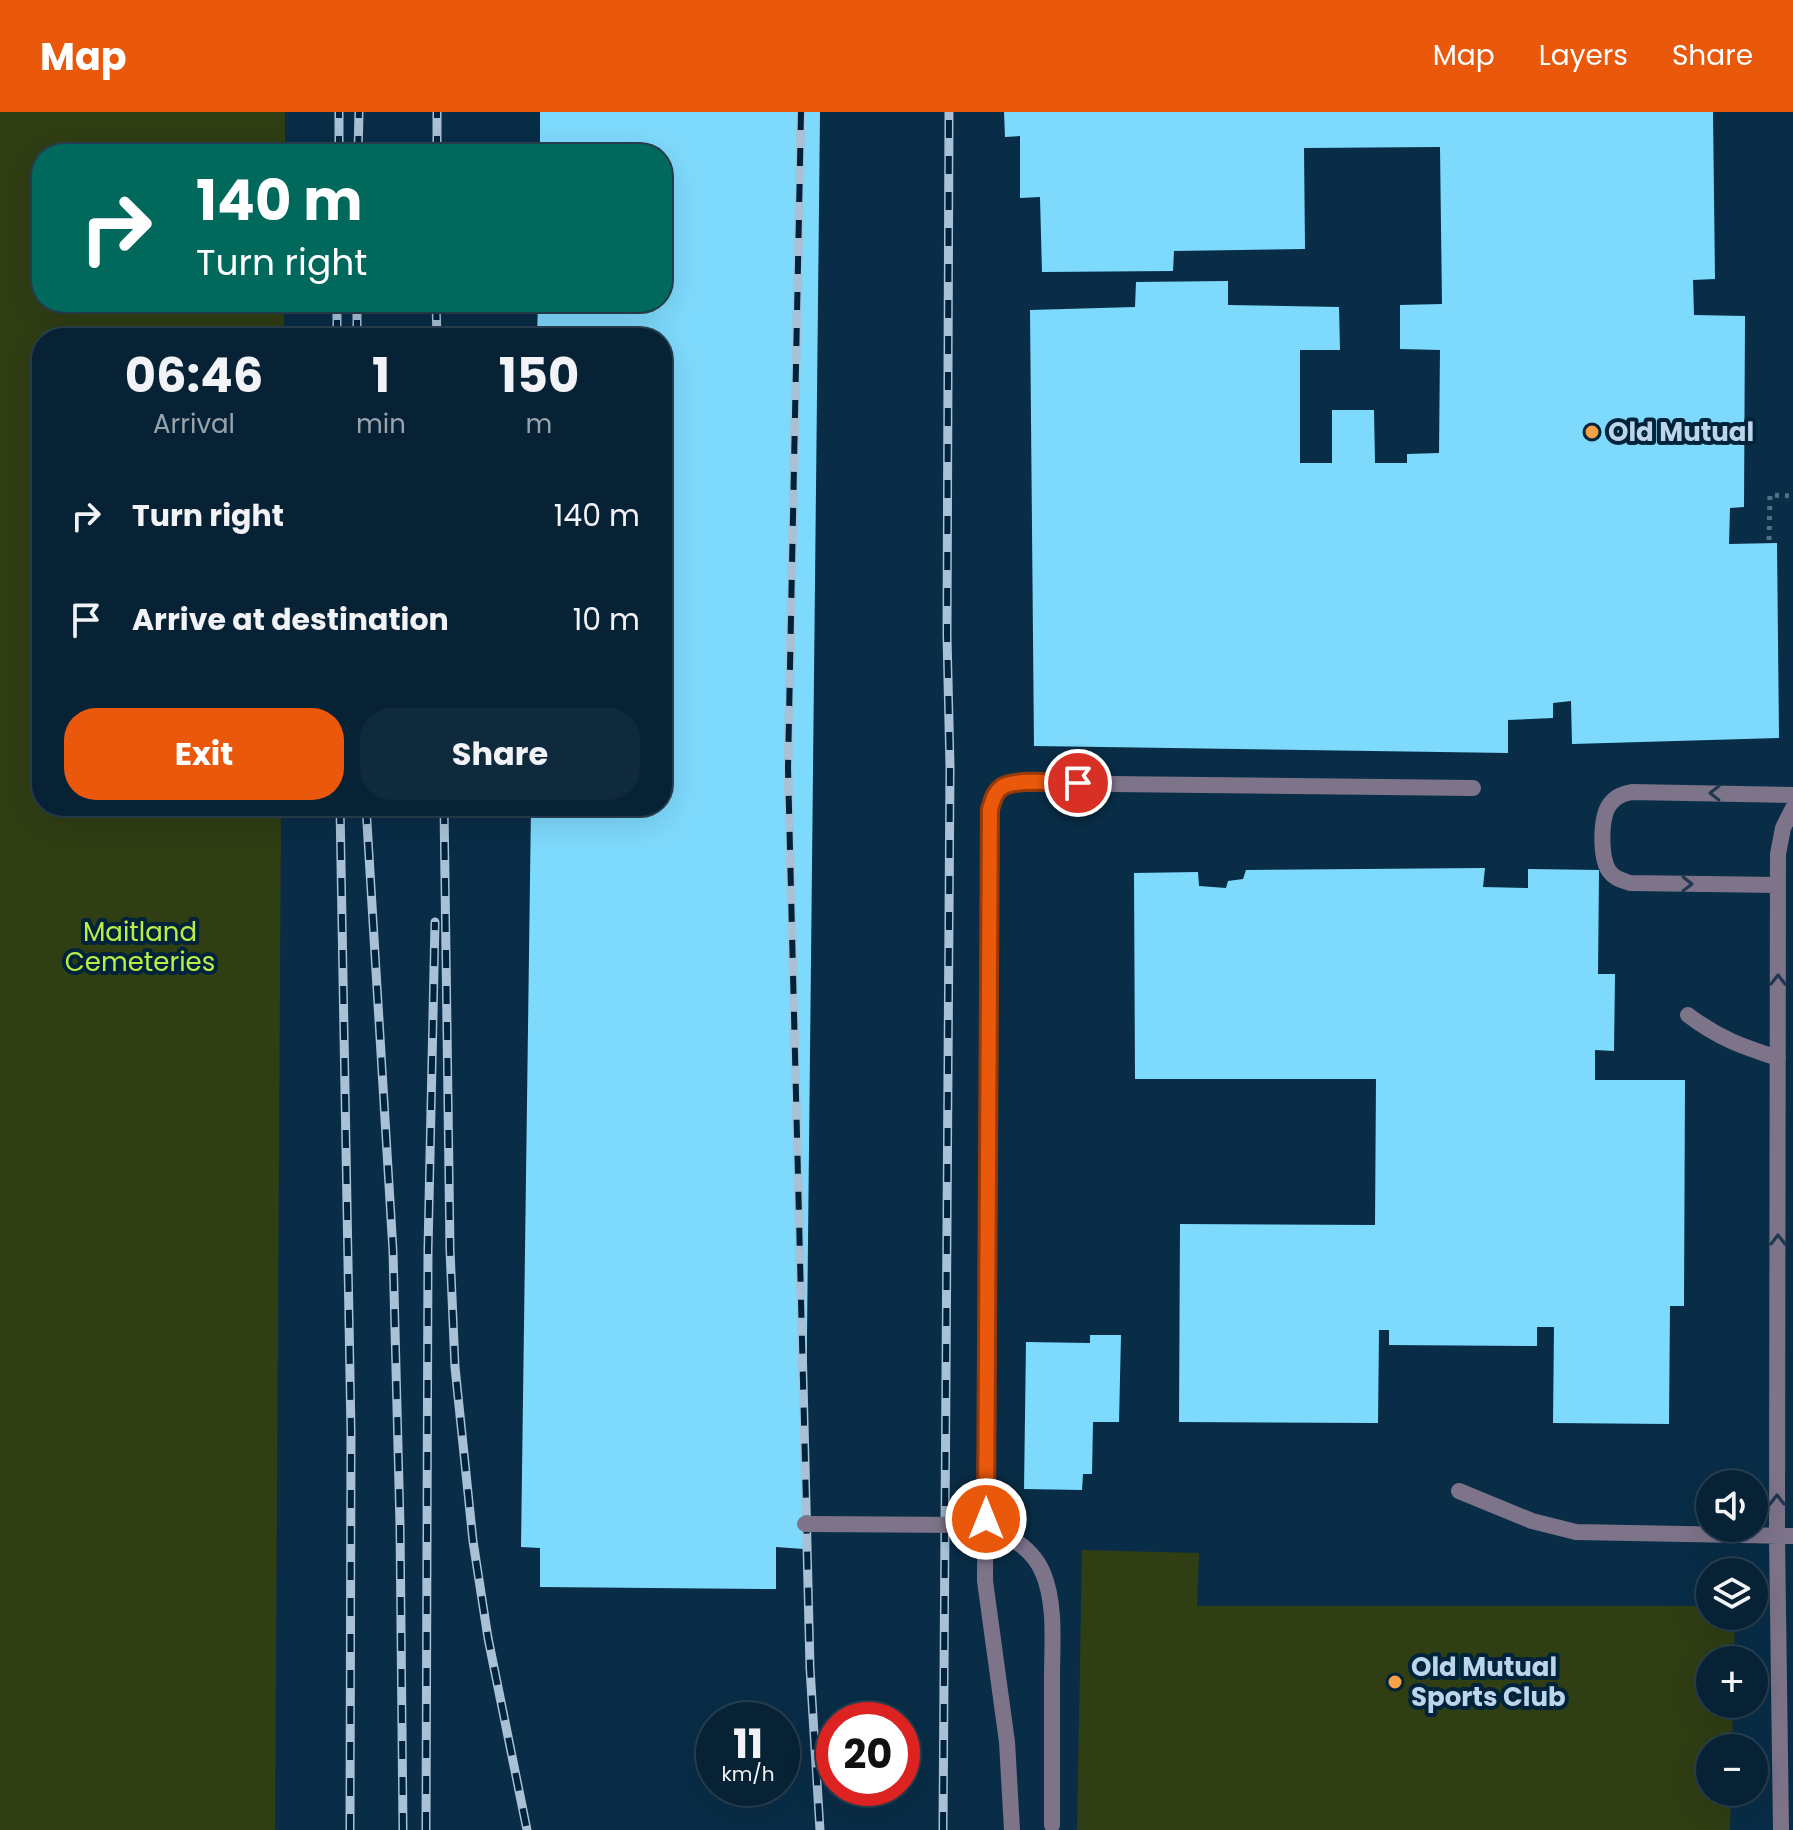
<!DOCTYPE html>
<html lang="en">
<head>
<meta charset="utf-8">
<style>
  body { margin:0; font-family:Poppins,sans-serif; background:#102a3d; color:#f1f3f6; height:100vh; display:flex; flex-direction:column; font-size:30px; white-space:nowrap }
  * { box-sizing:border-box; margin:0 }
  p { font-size:26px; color:#98a4ad }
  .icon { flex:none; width:44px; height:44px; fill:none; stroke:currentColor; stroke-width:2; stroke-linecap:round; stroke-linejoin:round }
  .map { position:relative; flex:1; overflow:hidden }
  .panel { position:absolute; left:32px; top:216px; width:640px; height:488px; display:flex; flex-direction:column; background:#072235; border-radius:32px; box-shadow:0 8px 32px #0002,0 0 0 2px #283f50 }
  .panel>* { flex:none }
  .hud { position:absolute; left:32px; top:32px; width:640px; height:168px; border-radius:32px; box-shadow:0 8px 32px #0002,0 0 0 2px #283f50; background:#00695c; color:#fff; overflow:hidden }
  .fabs { position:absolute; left:1696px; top:1358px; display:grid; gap:16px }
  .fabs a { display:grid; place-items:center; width:72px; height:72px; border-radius:50%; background:#072235; box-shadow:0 8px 32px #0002,0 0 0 2px #283f50; font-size:40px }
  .speed { position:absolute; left:696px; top:1590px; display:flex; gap:16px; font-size:40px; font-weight:700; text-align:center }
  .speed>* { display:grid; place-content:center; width:104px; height:104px; border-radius:50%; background:#072235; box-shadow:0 8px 32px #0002,0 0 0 2px #283f50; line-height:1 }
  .speed small { font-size:20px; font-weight:400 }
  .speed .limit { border:12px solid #d22; background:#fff; color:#111 }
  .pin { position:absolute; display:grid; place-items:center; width:68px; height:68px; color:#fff; margin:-34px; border:4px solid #fff; border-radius:50%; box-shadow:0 2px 8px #0007 }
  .me { position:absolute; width:88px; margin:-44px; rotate:0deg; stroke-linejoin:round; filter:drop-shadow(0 0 6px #0008) }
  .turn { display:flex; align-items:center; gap:28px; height:168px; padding:0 32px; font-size:36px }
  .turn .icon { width:104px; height:104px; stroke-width:2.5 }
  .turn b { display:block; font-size:56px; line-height:68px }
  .eta { display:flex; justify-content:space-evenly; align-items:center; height:136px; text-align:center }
  .eta b { font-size:48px; font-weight:700; line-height:56px }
  .action { display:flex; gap:16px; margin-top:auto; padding:16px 32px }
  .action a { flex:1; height:92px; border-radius:32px; background:#ea580c; color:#fff; font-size:32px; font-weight:700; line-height:92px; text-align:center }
  .action a+a { background:#102a3d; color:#f1f3f6 }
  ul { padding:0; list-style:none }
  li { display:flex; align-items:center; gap:24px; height:104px; padding:0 32px }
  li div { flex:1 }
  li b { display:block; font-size:30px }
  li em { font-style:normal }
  header { display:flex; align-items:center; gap:48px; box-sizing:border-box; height:112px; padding:0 40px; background:#ea580c; color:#fff }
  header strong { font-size:38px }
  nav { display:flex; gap:44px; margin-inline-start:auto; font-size:28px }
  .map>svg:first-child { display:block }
  .green { fill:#303e14 }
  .building { fill:#7edafc }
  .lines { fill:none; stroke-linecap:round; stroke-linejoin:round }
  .path { stroke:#517088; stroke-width:5; stroke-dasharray:4 6; stroke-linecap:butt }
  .lane { stroke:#7d748a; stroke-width:16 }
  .rail-casing { stroke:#a8c1d7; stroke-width:9 }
  .rail { stroke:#00233c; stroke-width:6; stroke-dasharray:18; stroke-linecap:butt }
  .lane-bridge { stroke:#7d748a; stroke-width:16 }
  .oneway { stroke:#1f3750 }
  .route-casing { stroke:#983908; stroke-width:20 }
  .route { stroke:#ea580c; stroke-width:14 }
  .poi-dot { fill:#f6a247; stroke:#00233c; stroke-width:3 }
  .labels { text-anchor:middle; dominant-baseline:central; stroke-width:8; stroke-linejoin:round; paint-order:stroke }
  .poi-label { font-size:26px; font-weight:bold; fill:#bdd5ea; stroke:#00233c; text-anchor:start }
  .park-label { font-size:26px; fill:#bbed43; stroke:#00233c }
</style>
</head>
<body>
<header>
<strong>Map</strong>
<nav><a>Map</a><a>Layers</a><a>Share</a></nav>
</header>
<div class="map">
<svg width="1793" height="1718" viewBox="0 0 1793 1718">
  <rect width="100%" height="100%" fill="#092d47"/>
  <path class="green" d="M0,0h285v42h-243v148h242v36h-242v468h239l-6,1024h-275z
    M1082,1438l117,3 -2,53h513v10h25l-1,44h-24v44h23l-1,44h-22v44h21l-1,38h-653z"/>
  <path class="building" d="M540,0h280l-15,1412 -1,25 -28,-2v42l-236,-2v-39l-19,-1 10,-741h131v-468h-125l1,-36h124v-148h-122z
    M1004,0h709l2,167 -22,1 1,35 51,1 -1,191 -14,1 -1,36 48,-1 2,195 -207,6 -1,-43 -18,2v15l-45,2v33l-474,-7 -4,-436 105,-3 1,-25 92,-1v24l111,2 1,43h-40v113h32v-53h42l1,53h32v-9l32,-1 1,-103 -40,-1v-44l42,-1 -2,-157 -136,1 1,101 -131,2 -1,20 -131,1 -2,-75 -20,1v-62l-15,1z
    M1485,756l-2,19 45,1v-19l71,1 -1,104h17l-1,77 -19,-1v30h90l-1,226h-14l-1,118 -116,-1 1,-96h-17v19l-148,-1v-15h-10l-1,93 -199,-1 1,-198 195,1 1,-146h-241l-1,-206 64,-1 1,14 27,2 2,-7 15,-2 3,-9z
    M1090,1223h31l-2,87h-26l-1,52h-9l-1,16 -58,-1 2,-147 64,1z"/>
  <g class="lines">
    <path class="path" d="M1769,428l1,-45 23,1"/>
    <path class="lane" d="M1778,773l-148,-2c-8,-3 -15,-4 -21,-12 -9,-14 -9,-54 1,-67 6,-8 13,-10 22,-12l161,3
      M1688,903c30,23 55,32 90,43
      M1459,1379l73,30 44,11 217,4
      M1012,1718l-5,-88 -22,-161 5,-772c5,-16 11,-22 27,-26l456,5
      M1781,1718l-4,-294 1,-682 5,-26 10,-20"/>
    <g class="rail-casing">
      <path id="rail" d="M801,0l-13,656 22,900 10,162
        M339,42v-42
        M358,42l1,-42
        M437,42v-42
        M436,190l1,36
        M337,226v-36
        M357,226v-36
        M340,694l11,627 -1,397
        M366,694l27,445 7,274 3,305
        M444,694l6,444 5,117 18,174 15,97 39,192
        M426,1718l2,-580 7,-328
        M943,1718l7,-1063 -3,-132 2,-523"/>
    </g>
    <use href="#rail" class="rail"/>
    <path class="lane-bridge" d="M805,1412l164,1c30,4 61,18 74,48 13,31 9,71 9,104 0,49 0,98 0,148"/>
  </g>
  <defs><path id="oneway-chevron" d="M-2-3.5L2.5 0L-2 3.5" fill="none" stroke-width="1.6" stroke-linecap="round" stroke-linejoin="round" transform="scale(2)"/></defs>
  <g class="oneway">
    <use href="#oneway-chevron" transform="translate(1715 681) rotate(-179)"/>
    <use href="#oneway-chevron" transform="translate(1687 772) rotate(1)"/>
    <use href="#oneway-chevron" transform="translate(1778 868) rotate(-90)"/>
    <use href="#oneway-chevron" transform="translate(1778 1128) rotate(-90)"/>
    <use href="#oneway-chevron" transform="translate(1777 1388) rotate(-90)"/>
  </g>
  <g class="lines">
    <g class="route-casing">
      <path id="route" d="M986,1407l4,-710c3,-9 4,-16 12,-22 14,-9 58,-4 76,-4"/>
    </g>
    <use href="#route" class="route"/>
  </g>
  <g class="poi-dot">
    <circle cx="1592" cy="320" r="8"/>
    <circle cx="1395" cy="1570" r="8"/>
  </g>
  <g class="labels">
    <g class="poi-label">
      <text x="1608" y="320">Old Mutual</text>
      <text x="1411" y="1555">Old Mutual<tspan x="1411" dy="30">Sports Club</tspan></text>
    </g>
    <g class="park-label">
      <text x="140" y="820">Maitland<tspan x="140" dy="30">Cemeteries</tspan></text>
    </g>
  </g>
</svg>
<div class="fabs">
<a><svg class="icon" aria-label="sound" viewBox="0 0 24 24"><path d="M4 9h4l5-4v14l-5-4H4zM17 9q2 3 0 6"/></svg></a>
<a><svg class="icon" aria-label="layers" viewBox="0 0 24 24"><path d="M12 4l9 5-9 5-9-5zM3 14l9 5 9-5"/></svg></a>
<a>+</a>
<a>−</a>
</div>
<div class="speed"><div>11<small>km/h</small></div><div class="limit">20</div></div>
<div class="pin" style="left:1078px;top:671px;background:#d93025"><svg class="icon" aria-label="arrive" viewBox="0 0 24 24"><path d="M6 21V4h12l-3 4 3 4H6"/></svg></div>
<svg class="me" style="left:986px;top:1407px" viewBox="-20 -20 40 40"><circle r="17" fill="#ea580c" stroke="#fff" stroke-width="3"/><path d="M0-11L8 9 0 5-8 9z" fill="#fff"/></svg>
<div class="hud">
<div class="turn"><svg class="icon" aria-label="right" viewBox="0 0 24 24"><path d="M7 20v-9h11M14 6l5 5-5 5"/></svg><div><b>140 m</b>Turn right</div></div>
</div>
<section class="panel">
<div class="eta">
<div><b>06:46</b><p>Arrival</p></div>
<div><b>1</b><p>min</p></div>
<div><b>150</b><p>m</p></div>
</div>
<ul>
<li><svg class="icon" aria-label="right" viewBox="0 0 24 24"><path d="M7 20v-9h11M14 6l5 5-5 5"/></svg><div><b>Turn right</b></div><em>140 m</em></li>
<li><svg class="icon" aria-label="arrive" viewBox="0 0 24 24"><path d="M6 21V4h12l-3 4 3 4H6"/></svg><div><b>Arrive at destination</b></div><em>10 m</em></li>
</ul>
<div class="action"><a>Exit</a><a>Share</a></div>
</section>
</div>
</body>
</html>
